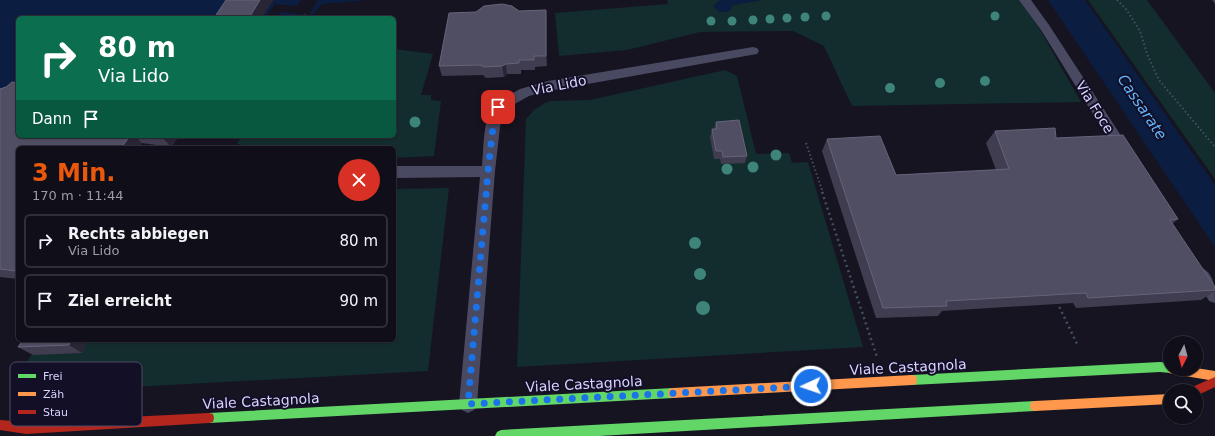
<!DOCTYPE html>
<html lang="de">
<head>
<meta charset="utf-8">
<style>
  body { margin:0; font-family:"DejaVu Sans",sans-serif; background:#191822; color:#f1f3f6; height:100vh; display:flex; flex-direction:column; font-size:15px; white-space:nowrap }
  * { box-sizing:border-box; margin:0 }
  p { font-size:13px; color:#9c9ca2 }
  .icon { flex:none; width:22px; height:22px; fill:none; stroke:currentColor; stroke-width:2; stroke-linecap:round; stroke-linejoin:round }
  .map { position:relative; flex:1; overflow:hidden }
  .sheet { position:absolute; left:16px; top:146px; width:380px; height:196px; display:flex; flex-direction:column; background:#100f19; border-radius:6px; box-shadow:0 1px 3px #0004,0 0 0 1px #302f38 }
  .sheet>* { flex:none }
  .top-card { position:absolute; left:16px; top:16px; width:380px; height:122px; border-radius:6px; box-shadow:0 1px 3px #0004,0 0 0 1px #302f38; background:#0b6e4f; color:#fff; overflow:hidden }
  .needle { width:26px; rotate:186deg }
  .tools { position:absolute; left:1163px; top:336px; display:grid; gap:8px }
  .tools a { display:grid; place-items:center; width:40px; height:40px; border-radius:50%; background:#100f19; box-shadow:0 1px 3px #0004,0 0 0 1px #302f38; font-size:20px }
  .pin { position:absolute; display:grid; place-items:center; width:34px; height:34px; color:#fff; margin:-17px; border-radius:8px; box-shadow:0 2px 6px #0006 }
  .me { position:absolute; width:44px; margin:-22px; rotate:267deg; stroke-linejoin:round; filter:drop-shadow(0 0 3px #0008) }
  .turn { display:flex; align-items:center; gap:14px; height:84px; padding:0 16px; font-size:18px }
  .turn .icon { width:52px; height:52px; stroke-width:2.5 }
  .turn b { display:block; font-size:28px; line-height:34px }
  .then { display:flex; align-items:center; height:38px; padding:0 16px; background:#0003; gap:8px; font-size:15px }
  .round { display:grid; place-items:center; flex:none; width:42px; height:42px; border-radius:21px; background:#191822 }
  .summary { display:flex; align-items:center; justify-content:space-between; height:68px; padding:0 16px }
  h1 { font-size:24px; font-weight:700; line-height:30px; color:#ea580c }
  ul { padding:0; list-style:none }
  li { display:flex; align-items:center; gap:12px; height:54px; margin:0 8px 6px; padding:0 8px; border:2px solid #302f38; border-radius:6px }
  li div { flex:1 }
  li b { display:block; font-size:15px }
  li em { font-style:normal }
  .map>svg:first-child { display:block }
  .green { fill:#132c2d }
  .water { fill:#0b1e41 }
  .pier { fill:#161421 }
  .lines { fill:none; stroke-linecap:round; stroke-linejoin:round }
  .path-far1 { stroke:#44505f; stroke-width:2; stroke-dasharray:1.5 2.5; stroke-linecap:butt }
  .path { stroke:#44505f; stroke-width:2.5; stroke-dasharray:2 3.5; stroke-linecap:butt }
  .lane { fill:#4a4962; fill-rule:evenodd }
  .fast { fill:#63d668; fill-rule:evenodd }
  .slow { fill:#ff974d; fill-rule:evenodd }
  .jam { fill:#b3261e; fill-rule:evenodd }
  .tree { fill:#3e8478 }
  .wall { fill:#403d50 }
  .shaded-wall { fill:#282635 }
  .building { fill:#504e63; stroke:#66637b }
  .route { stroke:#1a73e8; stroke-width:7; stroke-dasharray:0 12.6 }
  .labels { text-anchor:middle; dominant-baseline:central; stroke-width:4; stroke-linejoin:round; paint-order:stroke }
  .street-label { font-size:14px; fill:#d9d4ff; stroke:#130f26 }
  .water-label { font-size:15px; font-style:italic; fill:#62b6ff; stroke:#130f26 }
  .key { fill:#130f26; stroke:#4e4a67; stroke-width:1 }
  .key-label { font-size:11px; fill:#d9d4ff }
</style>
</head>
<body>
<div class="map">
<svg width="1215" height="436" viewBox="0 0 1215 436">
  <rect width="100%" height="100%" fill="#161421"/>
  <path class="green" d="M667,0h53l-1,12 11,-1 2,-6 29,-5h259l18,26 43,76 -229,4 -28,-60 -31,-15 -93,1 -73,18 -68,6 -4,-43 113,-9z
    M1088,0h59l68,93v86z
    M394,49l39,5 -12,41h10v5l10,1 -7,55 -40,2v-10h-135l-22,-4 5,-8h152z
    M725,70l12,6 19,78 33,-1 3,10 16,-1 55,185 -346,20 9,-248 8,-9 11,-7 6,-2 39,-1z
    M449,188l-21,183 -314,17 -104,-2 32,-46h352v-151z"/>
  <path class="water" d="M0,0h369l-47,4 -12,13 -11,-1 -2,2h-279v76l-18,5z
    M720,0h41l-28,5 -3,6 -11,1 -6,-6z
    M1048,0h37l130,185v62z"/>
  <path class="pier" d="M301,0h17l-9,15 -29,-3 -4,6h-11l10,-14 22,2z"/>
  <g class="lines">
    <path class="path-far1" d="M1117,0l9,9 14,22 7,23 12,26 56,67
      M303,18l2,-4
      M806,143l17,50"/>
    <path class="path" d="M822,192l55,165
      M1057,302l21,44"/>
    <path class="lane" d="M1019,0h12l18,25 80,123 2,4 -2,4 -5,1 -5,-1 -78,-126z
      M753,47l4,1 2,3 -2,3 -209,37 -19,5 -25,14 -4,17 -5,44 -18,233 -3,6 -6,3 -6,-3 -3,-6 21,-227 -86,1v-12h88c2,-20 1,-45 11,-62l27,-15 28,-8z
      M1202,268c13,6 13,22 13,35l-6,-2 -15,-26 2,-5z"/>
    <path class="fast" d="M1160,362l10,1v6h5l-1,3 -4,1 -10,-1 -248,13 -4,-1 -1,-4 1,-4 4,-1z
      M673,388l4,1 1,4 -1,4 -4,1 -464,25 -4,-1 -1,-4 1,-4 4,-1z
      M1035,401l4,1 1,4 -1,4 -4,1 -436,25h-104l2,-4 4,-2z"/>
    <path class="slow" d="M1170,365v4h26v-1l19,3v10l-42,-7 -4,-1 -1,-4z
      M912,375l4,1 1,4 -1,4 -4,1 -239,13 -4,-1 -1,-4 1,-4 4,-1z
      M1170,394v10l-135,7 -4,-1 -1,-4 1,-4 4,-1z"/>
    <path class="jam" d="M1215,377v10l-19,9v-5h-5l1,-4z
      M209,413l4,1 1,4 -1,4 -4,1 -183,11 -26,-4v-10l26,2z"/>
  </g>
  <g class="tree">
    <circle cx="826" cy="16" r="4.5"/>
    <circle cx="995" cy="16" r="4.5"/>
    <circle cx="805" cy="17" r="4.5"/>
    <circle cx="787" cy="18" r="4.5"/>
    <circle cx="770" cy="19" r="4.5"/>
    <circle cx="753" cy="20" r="4.5"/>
    <circle cx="711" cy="21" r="4.5"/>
    <circle cx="732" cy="21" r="4.5"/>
    <circle cx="985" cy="81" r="5"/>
    <circle cx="940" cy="83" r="5"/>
    <circle cx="890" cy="88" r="5"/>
    <circle cx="415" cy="122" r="5.5"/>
    <circle cx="776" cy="155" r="5.5"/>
    <circle cx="753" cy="167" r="5.5"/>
    <circle cx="727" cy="169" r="5.5"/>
    <circle cx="695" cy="243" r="6"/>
    <circle cx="700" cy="274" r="6"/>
    <circle cx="703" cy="308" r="7"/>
  </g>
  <path class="wall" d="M1212,0h3v4z
    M546,10l1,11v45l-12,1v3h-14v4h-14l-3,3 -18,1 -3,-3 -41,1 -3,-10 80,-55z
    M6,87l12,49h161l-8,11 -29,-4 -4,5h-120v131l-18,-2v-188z
    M716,122l31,34 -2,7 -24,1 -1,-5h-6l-4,-22 2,-8h2z
    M995,131l61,7 122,81 -6,5 43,63v4l-14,9 -125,8 -3,-5 -131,8 -4,5 -62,2 -54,-167 5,-12 69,36 100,-5 -10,-27z
    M23,340h65l-6,13 -49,2 -15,-8z"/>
  <path class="shaded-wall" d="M260,0h13v1l-11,17h-13z
    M546,10l1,11v45l-1,-10z
    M506,64l1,10 -3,3 -2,-11z
    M130,136h5l7,7 -4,5h-17z
    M163,136h16l-8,11 -9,-10z
    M71,340h17l-6,13 -13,-8z"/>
  <path class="building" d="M226,0h34l-11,18h-35z
    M502,4l10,2 7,5 27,-1v46h-12v4h-15v3l-13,1 -4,2 -18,1 -4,-2 -41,1 10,-53 27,-1 8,-6z
    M12,82l6,1v53h112l-9,12h-103v121l-1,2 -17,-2v-180l6,-2z
    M739,120l8,36 -24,1 -1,-6h-6l-4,-22h5l-1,-7z
    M1055,128l1,10 67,-3 55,84 -8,1 45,67v3l-127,8 -2,-5 -140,8 1,5 -64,2 -56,-169 53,-3 16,39 113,-6 -14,-38z
    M23,340h48l-2,5 -51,2z"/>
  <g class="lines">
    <path class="route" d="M498,107l-5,20 -5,44 -20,233 343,-18"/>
  </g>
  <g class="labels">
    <g class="street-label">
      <text transform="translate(559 85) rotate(-11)">Via Lido</text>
      <text transform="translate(1095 107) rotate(58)">Via Foce</text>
      <text transform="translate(908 367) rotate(-3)">Viale Castagnola</text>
      <text transform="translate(584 384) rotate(-3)">Viale Castagnola</text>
      <text transform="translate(261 401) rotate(-3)">Viale Castagnola</text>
    </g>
    <g class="water-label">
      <text transform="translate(1142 107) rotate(56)">Cassarate</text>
    </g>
  </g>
  <rect x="10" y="362" width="132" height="64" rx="6" class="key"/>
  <rect x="18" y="374" width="18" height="4" fill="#63d668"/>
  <rect x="18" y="392" width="18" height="4" fill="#ff974d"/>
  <rect x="18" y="410" width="18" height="4" fill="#b3261e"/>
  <g class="key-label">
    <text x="43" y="380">Frei</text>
    <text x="43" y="398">Zäh</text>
    <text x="43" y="416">Stau</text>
  </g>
</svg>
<div class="tools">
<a><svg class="needle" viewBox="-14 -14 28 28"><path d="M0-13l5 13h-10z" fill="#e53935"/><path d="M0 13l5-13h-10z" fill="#9c9ca2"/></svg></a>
<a><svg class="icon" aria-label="search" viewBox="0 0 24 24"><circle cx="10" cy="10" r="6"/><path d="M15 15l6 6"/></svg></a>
</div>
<div class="pin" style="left:498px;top:107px;background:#d93025"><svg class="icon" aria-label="arrive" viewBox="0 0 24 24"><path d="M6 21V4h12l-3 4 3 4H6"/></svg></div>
<svg class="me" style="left:811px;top:386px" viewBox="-20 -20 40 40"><circle r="17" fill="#1a73e8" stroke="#fff" stroke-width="3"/><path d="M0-11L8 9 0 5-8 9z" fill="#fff"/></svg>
<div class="top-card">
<div class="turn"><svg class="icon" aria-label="right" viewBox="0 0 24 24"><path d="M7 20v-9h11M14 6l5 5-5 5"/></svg><div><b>80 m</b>Via Lido</div></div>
<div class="then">Dann<svg class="icon" aria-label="arrive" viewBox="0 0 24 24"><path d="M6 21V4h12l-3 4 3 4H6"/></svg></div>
</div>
<section class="sheet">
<div class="summary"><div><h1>3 Min.</h1><p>170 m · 11:44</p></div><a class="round" style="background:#d93025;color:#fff"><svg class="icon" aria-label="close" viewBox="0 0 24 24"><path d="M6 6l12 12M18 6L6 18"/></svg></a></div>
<ul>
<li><svg class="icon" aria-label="right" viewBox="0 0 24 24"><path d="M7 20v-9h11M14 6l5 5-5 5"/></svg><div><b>Rechts abbiegen</b><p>Via Lido</p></div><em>80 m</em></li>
<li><svg class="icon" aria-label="arrive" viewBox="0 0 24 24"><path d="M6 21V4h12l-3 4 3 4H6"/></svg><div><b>Ziel erreicht</b></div><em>90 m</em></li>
</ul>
</section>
</div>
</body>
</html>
